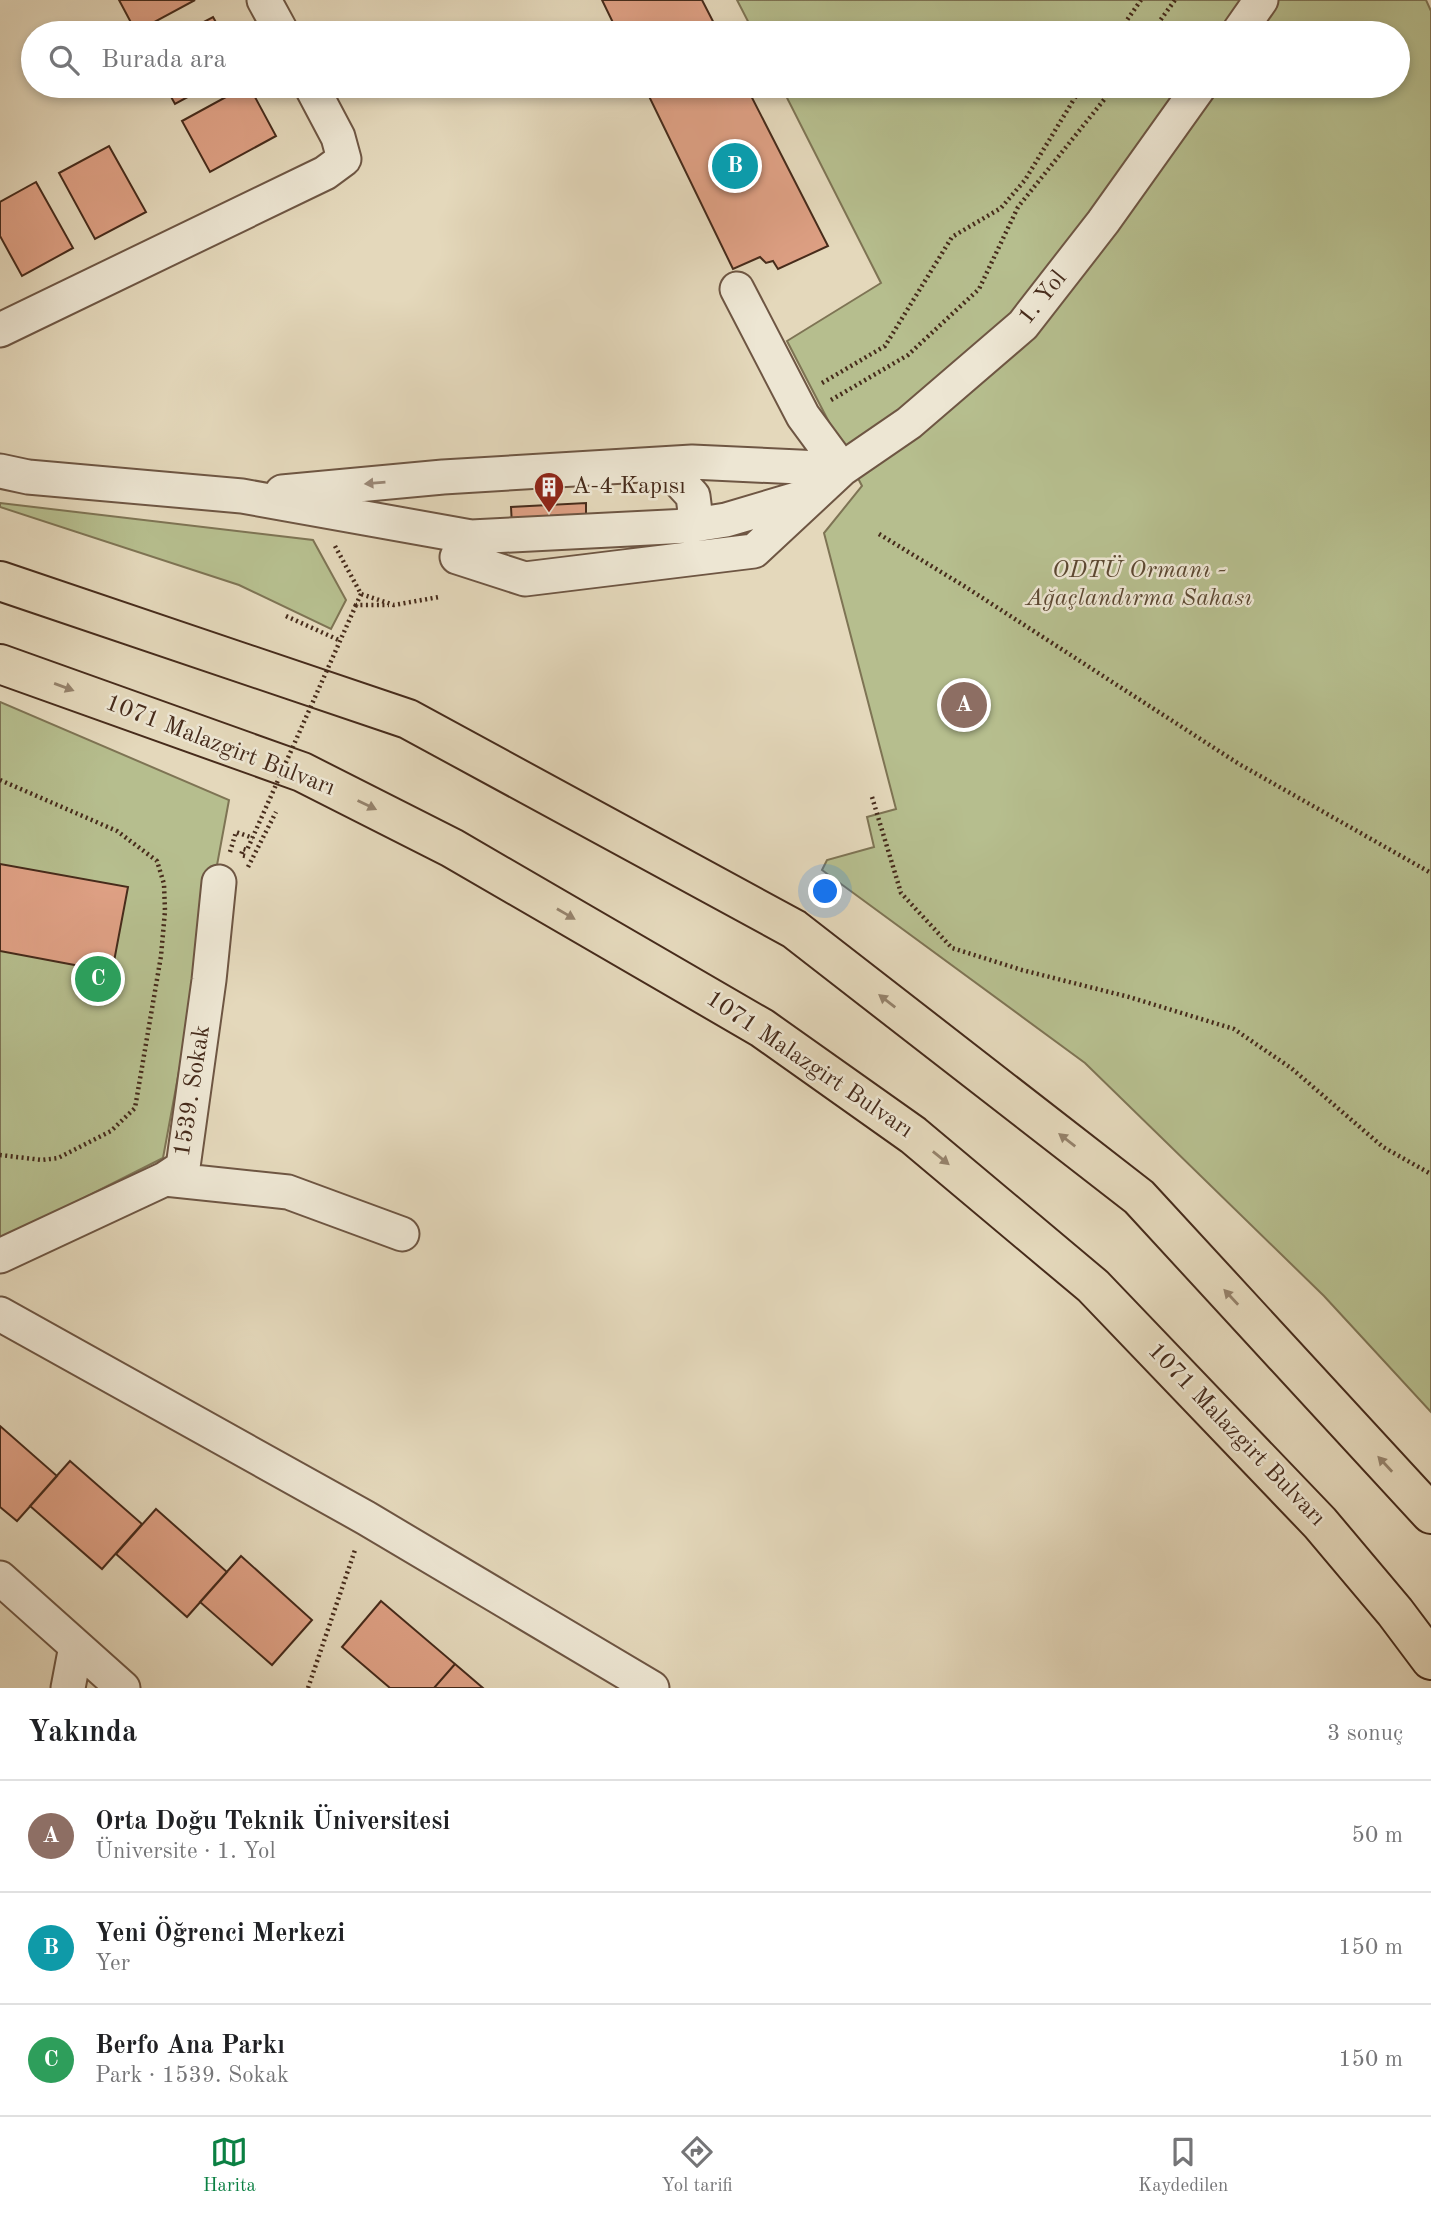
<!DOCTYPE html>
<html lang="tr">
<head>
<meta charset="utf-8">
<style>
  body { margin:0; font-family:"Old Standard TT",serif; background:#f6f6f6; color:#202124 }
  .you { position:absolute; left:826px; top:892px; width:24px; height:24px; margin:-18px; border:5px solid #fff; border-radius:50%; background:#1a73e8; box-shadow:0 0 0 10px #1a73e833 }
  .badge { display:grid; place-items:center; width:46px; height:46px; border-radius:50%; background:#0b8043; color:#fff; font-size:23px; font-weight:700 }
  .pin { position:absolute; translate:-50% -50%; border:4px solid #fff; box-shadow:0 2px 7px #0006 }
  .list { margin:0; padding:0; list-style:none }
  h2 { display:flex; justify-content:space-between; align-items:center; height:91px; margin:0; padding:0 28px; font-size:30px }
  h2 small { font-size:23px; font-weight:400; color:#757577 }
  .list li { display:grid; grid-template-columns:46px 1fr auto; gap:21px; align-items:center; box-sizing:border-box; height:112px; padding:0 28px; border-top:2px solid #e0e0e0 }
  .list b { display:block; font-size:26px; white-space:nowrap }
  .list p { margin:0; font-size:23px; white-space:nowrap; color:#757577 }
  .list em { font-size:23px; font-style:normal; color:#757577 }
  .icon { flex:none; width:38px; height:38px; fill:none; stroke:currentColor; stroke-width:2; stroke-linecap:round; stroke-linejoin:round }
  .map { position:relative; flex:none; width:1431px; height:1688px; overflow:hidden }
  .search { position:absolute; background:#fff; box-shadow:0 4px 10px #0003; left:21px; right:21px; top:21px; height:77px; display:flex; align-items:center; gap:18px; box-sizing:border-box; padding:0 24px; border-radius:38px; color:#757577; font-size:26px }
  .sheet { height:427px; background:#fff }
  nav { display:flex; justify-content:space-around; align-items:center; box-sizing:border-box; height:98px; border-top:2px solid #e0e0e0; background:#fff; font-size:19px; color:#757577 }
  nav a { display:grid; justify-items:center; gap:4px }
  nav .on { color:#0b8043 }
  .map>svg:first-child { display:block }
  .green { fill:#b6be8e; stroke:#7e7454; stroke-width:2 }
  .building { fill:#dea084; stroke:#462b1b; stroke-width:2 }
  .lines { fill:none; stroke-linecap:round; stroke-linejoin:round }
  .minor-casing { stroke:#6e5643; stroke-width:37 }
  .major-casing { stroke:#462b1b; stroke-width:42 }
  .path { stroke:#462b1b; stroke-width:4.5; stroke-dasharray:2 3.5; stroke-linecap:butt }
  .minor { stroke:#ede6d3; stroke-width:33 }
  .major { stroke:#e4d8bb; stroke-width:38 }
  .path-bridge { stroke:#462b1b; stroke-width:4.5; stroke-dasharray:2 3.5; stroke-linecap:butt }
  .oneway { fill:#9a8877 }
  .oneway2 { fill:#95826b }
  .labels { text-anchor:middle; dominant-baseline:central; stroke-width:5; stroke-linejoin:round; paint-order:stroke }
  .street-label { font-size:24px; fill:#462b1b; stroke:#ede6d3 }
  .poi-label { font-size:24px; fill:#462b1b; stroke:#ede6d3; text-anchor:start }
  .park-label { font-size:24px; font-style:italic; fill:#5c4832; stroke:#ede6d3 }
</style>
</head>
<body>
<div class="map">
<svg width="1431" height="1688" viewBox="0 0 1431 1688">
  <rect width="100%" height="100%" fill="#e4d8bb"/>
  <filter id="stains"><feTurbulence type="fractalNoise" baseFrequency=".00286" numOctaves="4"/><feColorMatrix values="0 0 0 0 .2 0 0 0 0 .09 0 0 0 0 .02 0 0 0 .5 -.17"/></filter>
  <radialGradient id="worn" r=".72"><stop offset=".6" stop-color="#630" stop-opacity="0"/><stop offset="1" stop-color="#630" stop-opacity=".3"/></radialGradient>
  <path class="green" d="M737,0H1426L1431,11V1412L1324,1296L1085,1063L822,870L827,860L874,847L867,817L896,809L824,533L862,486L787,341L881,283L781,86H1398V33H754Z
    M0,503L313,540L346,600L331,629L239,585L0,507Z
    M0,702L229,800L163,1158L0,1240Z"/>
  <path class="building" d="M119,0H195L136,32Z
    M602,0H702L719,33H618Z
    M213,17L222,33H183Z
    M165,86H208L175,104Z
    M246,86H249L276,136L210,172L182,121Z
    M644,86H746L828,246L778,269L773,261L766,263L760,257L733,269Z
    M109,146L146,212L95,239L59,173Z
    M36,182L73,248L22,276L0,236V202Z
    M586,503V521L512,526L511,507Z
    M0,864L128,887L112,972L0,951Z
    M0,1426L57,1476L17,1521L0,1507Z
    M70,1461L142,1524L102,1569L30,1506Z
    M156,1509L227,1572L187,1617L116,1554Z
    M241,1556L312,1620L272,1665L200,1602Z
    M381,1601L455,1664L434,1688H390L342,1647Z
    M455,1664L483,1688H434Z"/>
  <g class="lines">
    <g class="minor-casing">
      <path id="minor" d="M264,0L282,33
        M1238,33L1261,0
        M737,289L803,416L842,469
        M0,330L325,173L344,159L338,137L311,86
        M0,471L28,477L242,496L471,537L688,526L726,520L810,495
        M681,483L693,496L695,512L688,526
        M282,492L443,477L692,462L842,469
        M471,537L457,557L525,579L754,551L842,469L909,423L1023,325L1103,222L1200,86
        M165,1179L288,1192L402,1234
        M0,1256L165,1179L183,1167L209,980L219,882
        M0,1314L366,1518L652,1688
        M0,1578L123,1688
        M68,1688L76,1646"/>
    </g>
    <g class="major-casing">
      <path id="major" d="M0,581L408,719L794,929L1139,1197L1431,1514
        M0,664L302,772L452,848L762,1028L913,1135L1093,1286L1320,1523L1395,1612L1431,1660"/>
    </g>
    <path class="path" d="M1118,33L1141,0
      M1151,33L1175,0
      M822,383L885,346L952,237L1001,208L1025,180L1082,86
      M831,400L908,355L979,289L1018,207L1115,86
      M879,534L964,586L1239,764L1431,873
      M335,546L361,594L394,605L439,597
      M361,594L356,605H389
      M286,616L341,641
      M0,780L117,831L157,861L164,884L165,911L161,956L135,1108L111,1131L58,1158L42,1160L0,1155
      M872,797L901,893L952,948L1022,970L1129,997L1234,1029L1291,1068L1383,1147L1431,1174
      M230,852L236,832L253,838
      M248,867L276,812
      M308,1688L355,1550"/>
    <use href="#minor" class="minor"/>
    <use href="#major" class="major"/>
    <path class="path-bridge" d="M245,856L241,855L243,849L247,850L356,605"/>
  </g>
  <defs><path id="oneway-solid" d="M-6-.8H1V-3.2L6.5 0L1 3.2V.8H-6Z" transform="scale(1.75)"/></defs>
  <use class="oneway" href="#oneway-solid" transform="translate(375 483) rotate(175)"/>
  <g class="oneway2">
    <use href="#oneway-solid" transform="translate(64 687) rotate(20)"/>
    <use href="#oneway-solid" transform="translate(367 805) rotate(26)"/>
    <use href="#oneway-solid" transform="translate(566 914) rotate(30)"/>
    <use href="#oneway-solid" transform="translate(887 1001) rotate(-142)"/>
    <use href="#oneway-solid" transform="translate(1067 1140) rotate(-142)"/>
    <use href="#oneway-solid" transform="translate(941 1158) rotate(39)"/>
    <use href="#oneway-solid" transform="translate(1231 1297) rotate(-133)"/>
    <use href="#oneway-solid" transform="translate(1385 1464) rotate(-133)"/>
  </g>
  <defs>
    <g id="building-pin" transform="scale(1.575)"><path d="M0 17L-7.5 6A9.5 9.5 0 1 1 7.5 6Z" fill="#8f2418" stroke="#ede6d3"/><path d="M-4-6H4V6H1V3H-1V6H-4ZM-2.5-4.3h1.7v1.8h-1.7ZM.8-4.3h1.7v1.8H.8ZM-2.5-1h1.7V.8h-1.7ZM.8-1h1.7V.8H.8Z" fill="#fff"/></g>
  </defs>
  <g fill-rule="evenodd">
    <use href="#building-pin" x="549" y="487"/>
  </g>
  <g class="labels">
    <g class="street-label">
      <text transform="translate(1043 298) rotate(-51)">1. Yol</text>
      <text transform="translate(220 746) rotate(21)">1071 Malazgirt Bulvarı</text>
      <text transform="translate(809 1065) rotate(34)">1071 Malazgirt Bulvarı</text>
      <text transform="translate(193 1091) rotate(-81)">1539. Sokak</text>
      <text transform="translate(1236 1435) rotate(46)">1071 Malazgirt Bulvarı</text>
    </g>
    <g class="poi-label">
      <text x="572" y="487">A-4 Kapısı</text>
    </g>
    <g class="park-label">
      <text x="1139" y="571">ODTÜ Ormanı -<tspan x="1139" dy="28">Ağaçlandırma Sahası</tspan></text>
    </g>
  </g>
  <rect width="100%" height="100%" filter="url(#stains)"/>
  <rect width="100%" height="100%" fill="url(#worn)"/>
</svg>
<div class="you"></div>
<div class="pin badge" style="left:964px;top:705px;background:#8d6e63">A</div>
<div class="pin badge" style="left:735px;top:166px;background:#0f9aa8">B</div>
<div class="pin badge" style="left:98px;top:979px;background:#2e9e5b">C</div>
<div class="search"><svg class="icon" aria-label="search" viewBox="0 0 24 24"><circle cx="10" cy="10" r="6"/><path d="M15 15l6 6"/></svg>Burada ara</div>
</div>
<section class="sheet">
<h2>Yakında<small>3 sonuç</small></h2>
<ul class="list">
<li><span class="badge" style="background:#8d6e63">A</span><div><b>Orta Doğu Teknik Üniversitesi</b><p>Üniversite · 1. Yol</p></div><em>50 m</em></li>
<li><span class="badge" style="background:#0f9aa8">B</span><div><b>Yeni Öğrenci Merkezi</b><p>Yer</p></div><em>150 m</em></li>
<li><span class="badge" style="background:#2e9e5b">C</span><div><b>Berfo Ana Parkı</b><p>Park · 1539. Sokak</p></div><em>150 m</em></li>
</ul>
</section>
<nav>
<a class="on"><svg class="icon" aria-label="map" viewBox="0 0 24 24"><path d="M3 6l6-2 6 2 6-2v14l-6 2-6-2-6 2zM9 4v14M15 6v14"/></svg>Harita</a>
<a><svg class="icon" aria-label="directions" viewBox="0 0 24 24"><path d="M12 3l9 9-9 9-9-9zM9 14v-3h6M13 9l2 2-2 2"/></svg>Yol tarifi</a>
<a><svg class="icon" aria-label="saved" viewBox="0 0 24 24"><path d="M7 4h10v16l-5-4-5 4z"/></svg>Kaydedilen</a>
</nav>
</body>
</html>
